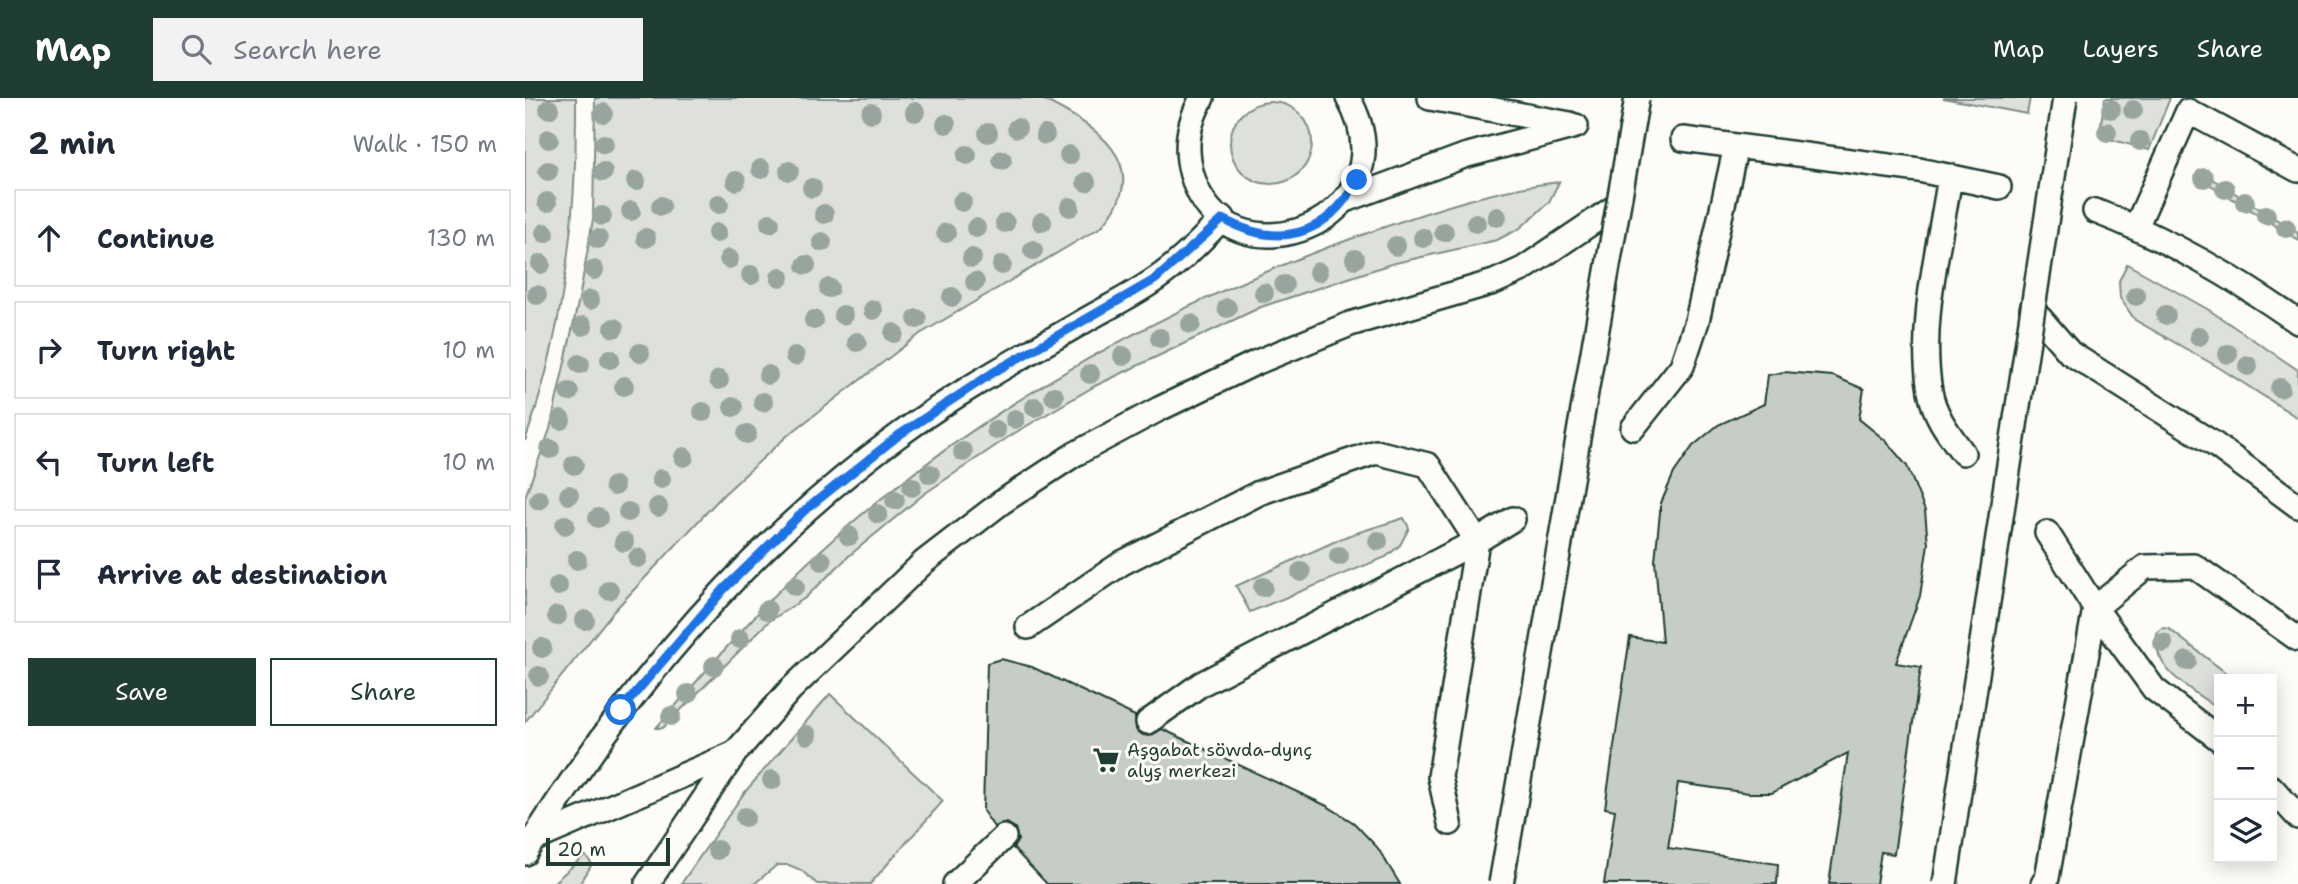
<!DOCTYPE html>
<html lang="en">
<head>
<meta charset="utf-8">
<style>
  body { margin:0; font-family:"Shantell Sans",sans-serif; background:#f2f2f3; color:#1f2937 }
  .controls { position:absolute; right:21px; bottom:21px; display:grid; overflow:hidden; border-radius:0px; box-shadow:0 4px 18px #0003 }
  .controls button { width:63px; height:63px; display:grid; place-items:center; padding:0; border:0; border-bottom:2px solid #e0e1e3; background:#fff; color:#1f2937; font:35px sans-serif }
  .scale { position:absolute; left:21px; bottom:18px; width:124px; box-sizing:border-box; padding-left:7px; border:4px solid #1f3d34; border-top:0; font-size:19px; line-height:24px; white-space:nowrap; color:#1f3d34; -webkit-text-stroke:5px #fdfcf7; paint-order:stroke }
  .stop { position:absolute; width:21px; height:21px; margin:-16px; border:5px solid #1a73e8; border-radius:50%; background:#fff }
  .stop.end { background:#1a73e8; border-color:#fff; box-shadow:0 2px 7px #0008 }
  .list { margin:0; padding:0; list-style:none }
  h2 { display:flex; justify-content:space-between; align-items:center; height:91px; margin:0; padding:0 28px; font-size:30px }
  h2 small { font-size:23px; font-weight:400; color:#747a83 }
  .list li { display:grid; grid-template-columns:46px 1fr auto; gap:21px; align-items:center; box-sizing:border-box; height:98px; margin:0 14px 14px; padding:0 14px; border:2px solid #e0e1e3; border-radius:0px }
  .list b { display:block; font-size:26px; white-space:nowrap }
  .list em { font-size:23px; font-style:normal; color:#747a83 }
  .actions { display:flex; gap:14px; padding:21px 28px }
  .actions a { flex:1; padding:16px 0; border:2px solid #1f3d34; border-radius:0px; text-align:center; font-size:24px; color:#1f3d34 }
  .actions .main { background:#1f3d34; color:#fff }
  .icon { flex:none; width:38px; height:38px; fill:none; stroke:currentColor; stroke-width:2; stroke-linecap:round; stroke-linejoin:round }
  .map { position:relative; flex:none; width:1773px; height:786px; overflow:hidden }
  header { display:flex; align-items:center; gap:42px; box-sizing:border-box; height:98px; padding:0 35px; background:#1f3d34; color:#fff }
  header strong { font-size:33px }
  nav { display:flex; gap:38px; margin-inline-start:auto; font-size:24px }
  .search { width:490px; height:63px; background:#f2f2f3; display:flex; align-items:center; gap:18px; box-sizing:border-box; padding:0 24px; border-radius:0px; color:#747a83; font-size:26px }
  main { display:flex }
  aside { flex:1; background:#fff }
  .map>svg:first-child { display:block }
  .green { fill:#dde0db; stroke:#7e8e88; stroke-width:2 }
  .building { fill:#c6cdc7; stroke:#1f3d34; stroke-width:2 }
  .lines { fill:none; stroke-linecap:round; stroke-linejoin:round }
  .lane-casing { stroke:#1f3d34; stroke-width:28 }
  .lane { stroke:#fdfcf7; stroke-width:23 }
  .lane-bridge-casing { stroke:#1f3d34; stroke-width:28; stroke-linecap:butt }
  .lane-bridge { stroke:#fdfcf7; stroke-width:23 }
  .tree { fill:#98a59e }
  .route { stroke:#1a73e8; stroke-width:9 }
  .labels { text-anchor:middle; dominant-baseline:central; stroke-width:6; stroke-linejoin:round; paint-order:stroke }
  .poi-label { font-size:18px; fill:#1f3d34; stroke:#fdfcf7; text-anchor:start }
</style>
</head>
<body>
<header>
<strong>Map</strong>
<div class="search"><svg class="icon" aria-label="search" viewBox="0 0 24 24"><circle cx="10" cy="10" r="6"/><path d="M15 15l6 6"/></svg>Search here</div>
<nav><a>Map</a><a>Layers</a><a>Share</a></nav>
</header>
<main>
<aside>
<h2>2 min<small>Walk · 150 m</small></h2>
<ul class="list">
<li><svg class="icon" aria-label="ahead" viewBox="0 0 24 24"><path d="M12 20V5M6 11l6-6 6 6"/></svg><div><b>Continue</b></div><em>130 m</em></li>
<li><svg class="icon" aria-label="right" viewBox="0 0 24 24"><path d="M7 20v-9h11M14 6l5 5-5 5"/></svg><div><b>Turn right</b></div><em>10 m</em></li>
<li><svg class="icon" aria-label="left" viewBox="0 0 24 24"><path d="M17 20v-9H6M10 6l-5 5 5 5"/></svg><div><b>Turn left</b></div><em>10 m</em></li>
<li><svg class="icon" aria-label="arrive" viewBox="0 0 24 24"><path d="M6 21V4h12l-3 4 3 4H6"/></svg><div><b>Arrive at destination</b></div></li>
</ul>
<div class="actions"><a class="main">Save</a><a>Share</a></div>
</aside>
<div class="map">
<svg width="1773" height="786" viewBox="0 0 1773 786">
  <rect width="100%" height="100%" fill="#fdfcf7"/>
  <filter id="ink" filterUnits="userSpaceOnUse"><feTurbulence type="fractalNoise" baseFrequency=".0143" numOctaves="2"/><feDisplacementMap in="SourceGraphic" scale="14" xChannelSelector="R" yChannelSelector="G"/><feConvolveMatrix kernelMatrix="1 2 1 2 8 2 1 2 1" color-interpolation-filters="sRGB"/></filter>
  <g filter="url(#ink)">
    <path class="green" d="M0,0H51V17C51,125 37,240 0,343Z
      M70,0H515C569,26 633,66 576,129L395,236L262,338L197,398L88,514L0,624V399L25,331L55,196L68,121Z
      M1418,0H1505L1502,16Z
      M1580,0H1645L1624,52L1574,38Z
      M705 45a41 41 0 1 1 82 0a41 41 0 1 1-82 0Z
      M1676,74L1773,135V142L1673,79Z
      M1034,84L1024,104L1010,117L994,131L972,142L866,166L736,209L570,288L488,336L399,396L325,457L280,500L243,524L138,630H131C189,564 246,495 313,437C468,301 656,199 851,132C911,111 971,91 1034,84Z
      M1602,166L1684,212L1773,272V320L1693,269L1610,222L1595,200L1594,183Z
      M879,420L884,430L875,447L861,459L725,514L711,488L822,438Z
      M1637,530L1644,531L1709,581H1694V612C1668,591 1625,573 1632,534Z
      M305,596L418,703L345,786H292L276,772L264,767H252L229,786H156L219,695Z
      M60,757L67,766L55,786H27Z"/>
    <path class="building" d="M1259,274L1308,278L1339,291L1334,321L1361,343L1382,368L1400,413L1403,446L1395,498L1371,565L1396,569L1369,756L1356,754L1351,786H1304L1323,655L1247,695H1224L1153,685L1143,750L1253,766L1252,786H1079L1090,712L1080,710L1105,539L1137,544L1130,462L1136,405L1149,375L1168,348L1193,327L1239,306L1243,277Z
      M476,561L507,569L610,618L611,632L618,637L625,638L637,631L802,708L829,725L852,749L875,786H522L488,750L493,742L490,730L482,725L469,729L458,713L462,565Z"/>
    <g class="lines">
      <g class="lane-casing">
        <path id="lane" d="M677,0C663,25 659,49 667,77C701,196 892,121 823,0
          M905,0L1045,26
          M1158,41L1394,72L1474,89
          M1425,78C1415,147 1393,224 1405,293C1409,317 1424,336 1438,355
          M821,102L939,58L1051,28
          M1570,113C1645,142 1707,178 1773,224
          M1611,129L1663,13L1773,72
          M1507,211L1545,255L1689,346L1773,408
          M1108,330L1157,268L1172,223L1211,48
          M1522,435L1570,510L1629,591L1694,641
          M503,529L597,465L734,395L851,354L903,367L952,443L915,679L925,725
          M623,624L676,586L952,443L988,421
          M1747,690L1773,719
          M8,742L210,655
          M0,755C99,595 221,448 374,337C431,295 493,261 554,226C579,211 607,198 631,181C656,164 677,141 698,120
          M122,786L210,655L265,592L399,464L477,404L550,356L634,311L730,265L825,226L969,184L998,171L1093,107
          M430,786L479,739
          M1518,786L1522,780L1570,510L1620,469L1669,468L1773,541"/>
      </g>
      <use href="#lane" class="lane"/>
      <g class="lane-bridge-casing">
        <path id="lane-bridge" d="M976,786L1112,0
          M1420,786L1540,0"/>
      </g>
      <use href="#lane-bridge" class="lane-bridge"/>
    </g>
    <g class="tree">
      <circle cx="24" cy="11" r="10"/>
      <circle cx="1586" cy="11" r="10"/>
      <circle cx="1608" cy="12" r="10"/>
      <circle cx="390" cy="14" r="10"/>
      <circle cx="78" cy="15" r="10"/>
      <circle cx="346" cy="15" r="10"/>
      <circle cx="421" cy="26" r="10"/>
      <circle cx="492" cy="30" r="10"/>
      <circle cx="1582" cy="34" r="10"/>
      <circle cx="463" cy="35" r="10"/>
      <circle cx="520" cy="37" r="10"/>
      <circle cx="24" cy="41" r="10"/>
      <circle cx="1615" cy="43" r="10"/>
      <circle cx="79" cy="46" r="10"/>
      <circle cx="442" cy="57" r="10"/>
      <circle cx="544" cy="57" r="10"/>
      <circle cx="477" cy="62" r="10"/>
      <circle cx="236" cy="71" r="10"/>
      <circle cx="23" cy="73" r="10"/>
      <circle cx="264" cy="73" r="10"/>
      <circle cx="78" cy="74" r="10"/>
      <circle cx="1679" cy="80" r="10"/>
      <circle cx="111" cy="83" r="10"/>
      <circle cx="211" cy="83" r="10"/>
      <circle cx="561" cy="84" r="10"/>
      <circle cx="287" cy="90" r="10"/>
      <circle cx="1700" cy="91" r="10"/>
      <circle cx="22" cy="104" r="10"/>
      <circle cx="437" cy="104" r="10"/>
      <circle cx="1720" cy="104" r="10"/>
      <circle cx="194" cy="106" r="10"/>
      <circle cx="136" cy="108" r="10"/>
      <circle cx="545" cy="109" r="10"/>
      <circle cx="106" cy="113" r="10"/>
      <circle cx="299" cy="116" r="10"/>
      <circle cx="1741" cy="117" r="10"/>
      <circle cx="77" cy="118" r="10"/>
      <circle cx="972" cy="119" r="10"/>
      <circle cx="517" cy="124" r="10"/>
      <circle cx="245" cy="125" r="10"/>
      <circle cx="480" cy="125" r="10"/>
      <circle cx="951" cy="125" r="10"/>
      <circle cx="451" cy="130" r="10"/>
      <circle cx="1761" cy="130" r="10"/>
      <circle cx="919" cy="134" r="10"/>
      <circle cx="20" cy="135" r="10"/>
      <circle cx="192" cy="135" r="10"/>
      <circle cx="421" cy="135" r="10"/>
      <circle cx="121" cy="140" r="10"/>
      <circle cx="898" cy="140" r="10"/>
      <circle cx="73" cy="141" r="10"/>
      <circle cx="297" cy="144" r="10"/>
      <circle cx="871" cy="148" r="10"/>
      <circle cx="508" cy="152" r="10"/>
      <circle cx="447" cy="160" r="10"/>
      <circle cx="204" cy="161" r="10"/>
      <circle cx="830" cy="161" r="10"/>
      <circle cx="16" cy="166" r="10"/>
      <circle cx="281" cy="167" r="10"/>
      <circle cx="477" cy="167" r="10"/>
      <circle cx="69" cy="172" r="10"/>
      <circle cx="793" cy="174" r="10"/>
      <circle cx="226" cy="177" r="10"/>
      <circle cx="255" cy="179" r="10"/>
      <circle cx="450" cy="184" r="10"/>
      <circle cx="759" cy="187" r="10"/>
      <circle cx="304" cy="190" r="10"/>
      <circle cx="739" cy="195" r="10"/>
      <circle cx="12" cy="197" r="10"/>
      <circle cx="1611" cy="198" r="10"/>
      <circle cx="427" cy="199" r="10"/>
      <circle cx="65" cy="202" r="10"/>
      <circle cx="702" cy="210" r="10"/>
      <circle cx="348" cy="212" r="10"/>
      <circle cx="318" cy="217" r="10"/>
      <circle cx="1641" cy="217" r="10"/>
      <circle cx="392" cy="221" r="10"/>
      <circle cx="289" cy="222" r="10"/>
      <circle cx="666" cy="226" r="10"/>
      <circle cx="58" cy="228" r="10"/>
      <circle cx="89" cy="230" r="10"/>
      <circle cx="369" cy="235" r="10"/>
      <circle cx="1674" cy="238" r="10"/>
      <circle cx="635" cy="240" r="10"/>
      <circle cx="332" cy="244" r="10"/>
      <circle cx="115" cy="255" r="10"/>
      <circle cx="1703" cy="256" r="10"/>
      <circle cx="270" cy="258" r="10"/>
      <circle cx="598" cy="258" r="10"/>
      <circle cx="85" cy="261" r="10"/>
      <circle cx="55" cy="266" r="10"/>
      <circle cx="1723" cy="268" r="10"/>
      <circle cx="565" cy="276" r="10"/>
      <circle cx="243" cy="277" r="10"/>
      <circle cx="194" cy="282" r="10"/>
      <circle cx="99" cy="288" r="10"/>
      <circle cx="1755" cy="290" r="10"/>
      <circle cx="44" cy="294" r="10"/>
      <circle cx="529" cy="298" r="10"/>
      <circle cx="238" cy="304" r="10"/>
      <circle cx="208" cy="309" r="10"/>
      <circle cx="510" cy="309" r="10"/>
      <circle cx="178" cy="314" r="10"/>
      <circle cx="490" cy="321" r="10"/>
      <circle cx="36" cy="322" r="10"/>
      <circle cx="471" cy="332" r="10"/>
      <circle cx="222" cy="336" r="10"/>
      <circle cx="25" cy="351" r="10"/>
      <circle cx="438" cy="354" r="10"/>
      <circle cx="159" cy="359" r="10"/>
      <circle cx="49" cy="367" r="10"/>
      <circle cx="405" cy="376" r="10"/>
      <circle cx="136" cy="381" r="10"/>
      <circle cx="89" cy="388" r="10"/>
      <circle cx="387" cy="389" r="10"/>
      <circle cx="44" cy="397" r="10"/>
      <circle cx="14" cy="402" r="10"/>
      <circle cx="370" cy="402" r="10"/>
      <circle cx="133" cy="409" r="10"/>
      <circle cx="103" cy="414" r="10"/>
      <circle cx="353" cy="416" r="10"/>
      <circle cx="73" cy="420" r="10"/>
      <circle cx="40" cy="427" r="10"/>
      <circle cx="324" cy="438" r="10"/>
      <circle cx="853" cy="443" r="10"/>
      <circle cx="99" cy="444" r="10"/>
      <circle cx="814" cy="458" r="10"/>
      <circle cx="113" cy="460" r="10"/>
      <circle cx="52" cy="462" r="10"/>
      <circle cx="297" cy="463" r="10"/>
      <circle cx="776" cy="474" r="10"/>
      <circle cx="33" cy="488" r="10"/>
      <circle cx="270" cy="488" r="10"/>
      <circle cx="738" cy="489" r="10"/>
      <circle cx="84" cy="492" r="10"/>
      <circle cx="242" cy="512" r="10"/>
      <circle cx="32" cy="518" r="10"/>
      <circle cx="60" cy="522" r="10"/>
      <circle cx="215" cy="541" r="10"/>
      <circle cx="1638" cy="545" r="10"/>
      <circle cx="17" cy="550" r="10"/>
      <circle cx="1662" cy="563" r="10"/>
      <circle cx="189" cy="568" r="10"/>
      <circle cx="14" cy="578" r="10"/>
      <circle cx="163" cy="596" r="10"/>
      <circle cx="146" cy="618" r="10"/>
      <circle cx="282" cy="637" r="10"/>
      <circle cx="247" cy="682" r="10"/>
      <circle cx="220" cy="719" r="10"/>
      <circle cx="192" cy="752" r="10"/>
    </g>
  </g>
  <g class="lines" filter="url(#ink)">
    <path class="route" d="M96,612L199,491L279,413L374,337L469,274L631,181L698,121C753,151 802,139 832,82"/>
  </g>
  <defs>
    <g id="supermarket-bare" transform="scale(2.1)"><path d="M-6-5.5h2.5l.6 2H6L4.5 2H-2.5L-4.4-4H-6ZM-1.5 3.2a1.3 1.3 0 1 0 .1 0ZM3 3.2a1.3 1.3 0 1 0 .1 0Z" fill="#1f3d34" stroke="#fdfcf7" stroke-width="2.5" paint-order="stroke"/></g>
  </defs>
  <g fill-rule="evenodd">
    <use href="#supermarket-bare" x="581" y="662"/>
  </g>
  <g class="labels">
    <g class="poi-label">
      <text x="602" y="652">Aşgabat söwda-dynç<tspan x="602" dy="21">alyş merkezi</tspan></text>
    </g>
  </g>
</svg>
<div class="controls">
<button>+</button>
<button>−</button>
<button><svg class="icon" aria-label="layers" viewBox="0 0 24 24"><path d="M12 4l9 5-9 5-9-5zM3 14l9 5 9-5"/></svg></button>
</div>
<div class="scale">20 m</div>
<div class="stop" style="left:96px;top:612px"></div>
<div class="stop end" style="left:832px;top:82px"></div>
</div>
</main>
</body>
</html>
